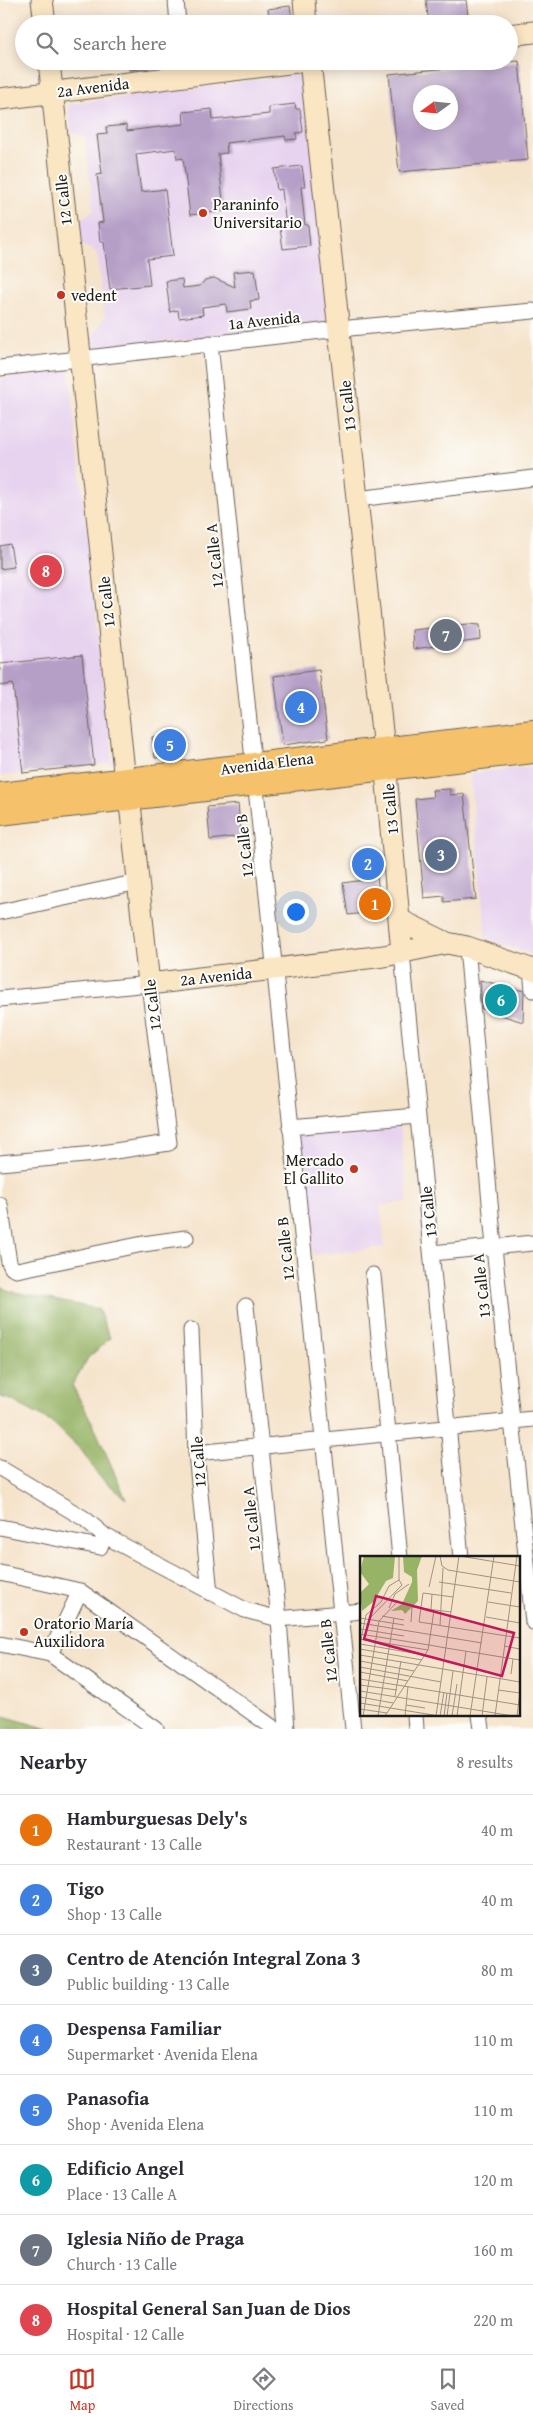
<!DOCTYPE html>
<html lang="en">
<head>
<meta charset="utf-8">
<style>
  body { margin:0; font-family:"Gentium Book Plus",serif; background:#f7f7f7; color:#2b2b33 }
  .compass { position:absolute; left:413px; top:85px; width:45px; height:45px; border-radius:50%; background:#fff; box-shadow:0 2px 12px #0003; rotate:255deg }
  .you { position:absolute; left:295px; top:911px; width:18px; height:18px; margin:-12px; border:4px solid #fff; border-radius:50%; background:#1a73e8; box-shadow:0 0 0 8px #1a73e833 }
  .badge { display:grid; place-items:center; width:32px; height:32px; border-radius:50%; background:#c8321e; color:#fff; font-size:16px; font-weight:700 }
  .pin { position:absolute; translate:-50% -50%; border:2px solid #fff; box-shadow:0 1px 5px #0006 }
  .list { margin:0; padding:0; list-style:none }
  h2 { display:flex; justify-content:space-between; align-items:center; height:65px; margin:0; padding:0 20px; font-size:21px }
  h2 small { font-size:16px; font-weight:400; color:#7c7c81 }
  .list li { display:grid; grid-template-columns:32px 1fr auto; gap:15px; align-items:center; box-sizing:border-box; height:70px; padding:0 20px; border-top:1px solid #e1e1e2 }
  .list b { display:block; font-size:19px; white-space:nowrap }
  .list p { margin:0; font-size:16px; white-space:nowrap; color:#7c7c81 }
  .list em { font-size:16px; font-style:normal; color:#7c7c81 }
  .icon { flex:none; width:28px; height:28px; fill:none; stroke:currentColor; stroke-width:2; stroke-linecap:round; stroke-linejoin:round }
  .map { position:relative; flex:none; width:533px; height:1729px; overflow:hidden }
  .search { position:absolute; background:#fff; box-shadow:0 2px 12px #0003; left:15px; right:15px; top:15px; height:55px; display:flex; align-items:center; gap:12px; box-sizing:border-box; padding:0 18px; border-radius:28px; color:#7c7c81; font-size:19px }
  .sheet { height:625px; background:#fff }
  nav { display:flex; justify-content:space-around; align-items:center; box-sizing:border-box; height:70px; border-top:1px solid #e1e1e2; background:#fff; font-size:14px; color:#7c7c81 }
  nav a { display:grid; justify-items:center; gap:2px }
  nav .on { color:#c8321e }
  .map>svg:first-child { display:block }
  .built { fill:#e7d2ef }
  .forest { fill:#96b366; stroke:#596841 }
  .building { fill:#b69fc7; fill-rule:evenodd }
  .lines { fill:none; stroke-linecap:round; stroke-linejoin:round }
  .street-casing { stroke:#686259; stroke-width:17 }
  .secondary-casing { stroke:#686259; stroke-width:23 }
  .primary-casing { stroke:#686259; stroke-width:26 }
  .street { stroke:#fff; stroke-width:15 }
  .secondary { stroke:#fbe6c4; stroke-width:21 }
  .primary { stroke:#f5c16b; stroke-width:24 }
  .poi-dot { fill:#c8321e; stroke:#fdfcf7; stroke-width:2 }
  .labels { text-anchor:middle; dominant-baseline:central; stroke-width:4; stroke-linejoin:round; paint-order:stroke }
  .street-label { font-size:16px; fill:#1c1c1c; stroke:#fdfcf7 }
  .poi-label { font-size:16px; fill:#1c1c1c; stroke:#fdfcf7; text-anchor:start }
  .inset-road { fill:none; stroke:#9e9384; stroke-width:1 }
  .view { fill:#c2185b; fill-opacity:0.15; stroke:#c2185b; stroke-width:2.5 }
  .inset-edge { fill:none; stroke:#1c1c1c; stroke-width:2.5 }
</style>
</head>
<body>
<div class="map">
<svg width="533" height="1729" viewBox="0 0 533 1729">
  <rect width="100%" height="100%" fill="#fdfcf7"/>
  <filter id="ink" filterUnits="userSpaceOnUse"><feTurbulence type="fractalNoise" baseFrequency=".02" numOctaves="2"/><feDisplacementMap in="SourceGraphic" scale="10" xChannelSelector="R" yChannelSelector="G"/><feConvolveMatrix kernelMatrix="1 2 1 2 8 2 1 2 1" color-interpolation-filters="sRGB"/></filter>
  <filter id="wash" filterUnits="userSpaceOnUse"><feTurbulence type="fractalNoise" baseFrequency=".0096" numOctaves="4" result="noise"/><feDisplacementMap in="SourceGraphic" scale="20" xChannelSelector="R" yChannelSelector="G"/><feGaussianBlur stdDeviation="1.12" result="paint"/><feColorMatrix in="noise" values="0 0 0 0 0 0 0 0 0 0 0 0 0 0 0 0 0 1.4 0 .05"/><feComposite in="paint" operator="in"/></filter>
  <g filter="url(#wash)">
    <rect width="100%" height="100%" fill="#f5e3ca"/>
    <path class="built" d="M303,74L329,318L326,322L322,325L91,349L90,341L105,318L97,252L80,244L77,222L94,210L85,137L71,132L68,104Z
      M69,371L113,763L0,776V379Z
      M533,766V954L486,939L470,773Z
      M400,1127L408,1201L380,1206L385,1247L313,1255L299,1136Z"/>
    <path class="forest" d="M0,1286L9,1291L98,1309L110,1338L88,1358L72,1385L93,1424L126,1499L99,1476L82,1451L53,1423L11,1400L0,1397Z
      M0,1715L48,1729H0Z"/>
    <g id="blocks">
      <path class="building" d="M426,0H466L469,24H429Z
        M290,6L293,24H270L268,9Z
        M127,61H148L149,68L129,70Z
        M519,61L528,160L399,172L389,74ZM420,92H450V122H420Z
        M295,104L296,109H300L303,132L296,133L297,139L286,140L285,136L226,143L227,153L218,154L224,211L190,215L183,158L177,159L176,149L136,154L141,192L165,189L173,256L147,259L150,285L110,289L104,242H100L98,223L103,222L97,175L102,174L97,135L107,134L106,127L126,125L127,131L184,124L183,112L212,109L213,120L269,114V107Z
        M302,166L305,187H301L305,225H308L310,246L283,249L280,228H286L282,189L277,190L274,169Z
        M255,270L259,300L250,301L251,309L227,312L226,304L202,307L203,315L179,318L178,310L170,312L166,281L182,279L183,288L200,286L205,280L214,278L235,287L233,272Z
        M10,544L14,567L0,569V546Z
        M468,624L480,625L481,640L413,649L412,630Z
        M82,655L94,765L23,773L13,684L0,686V664Z
        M319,670L328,739L283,745L274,676Z
        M175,734L178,754L155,758L152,737Z
        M450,789V795L464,794L476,899L444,902V896L424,898L415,799L433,797L432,790Z
        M238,804L241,836L210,840L207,807Z
        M374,858L382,911L348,915L343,883L364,880L361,860Z
        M480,980L524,991L523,1022L482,1009Z"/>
    </g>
  </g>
  <g filter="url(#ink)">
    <use href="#blocks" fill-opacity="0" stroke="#686259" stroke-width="1"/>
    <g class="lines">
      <g class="street-casing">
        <path id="street" d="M176,0L178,24
          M210,343L353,1729
          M0,368L339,329L533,311
          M357,499L533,478
          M0,912L138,882
          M467,947L494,1247L533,1622
          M402,953L461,1558
          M531,969L533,990
          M0,999L149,984L169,1143L95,1154L0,1163
          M290,1127L417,1116
          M0,1205L9,1262L12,1268L17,1270L143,1244L186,1238
          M432,1253L533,1243
          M373,1275L400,1558
          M246,1306L279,1619L287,1729
          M191,1330L196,1453L210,1593
          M196,1453L533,1419
          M0,1468L85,1519L105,1536L245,1610L279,1619L362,1611
          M0,1527L100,1547L105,1536
          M0,1573L80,1591L275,1729
          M0,1644L50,1654L156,1729
          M50,1654L80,1591
          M415,1715L416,1729
          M480,1715L482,1729"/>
      </g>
      <g class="secondary-casing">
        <path id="secondary" d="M42,0L45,24
          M304,0L306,24
          M509,35L533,32
          M49,61L124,771L131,813L149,984L384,956L447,943L467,947L533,970
          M310,61L384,750L402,953
          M0,99L305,61
          M400,920L447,943"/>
      </g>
      <g class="primary-casing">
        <path id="primary" d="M0,795L533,732
          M0,813L533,751"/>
      </g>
      <use href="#street" class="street"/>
      <use href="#secondary" class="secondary"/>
      <use href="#primary" class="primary"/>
    </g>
  </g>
  <g class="poi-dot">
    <circle cx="203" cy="213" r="5"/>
    <circle cx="61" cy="295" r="5"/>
    <circle cx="354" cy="1169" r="5"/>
    <circle cx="24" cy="1632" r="5"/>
  </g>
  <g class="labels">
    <g class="street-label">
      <text transform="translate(93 87) rotate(-7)">2a Avenida</text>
      <text transform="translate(63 200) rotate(-96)">12 Calle</text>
      <text transform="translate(264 320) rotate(-6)">1a Avenida</text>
      <text transform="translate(347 406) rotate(-96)">13 Calle</text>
      <text transform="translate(214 556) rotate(-96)">12 Calle A</text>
      <text transform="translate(106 602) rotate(-96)">12 Calle</text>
      <text transform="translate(267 763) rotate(-7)">Avenida Elena</text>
      <text transform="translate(390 809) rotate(-95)">13 Calle</text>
      <text transform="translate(244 846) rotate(-96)">12 Calle B</text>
      <text transform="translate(216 976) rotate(-6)">2a Avenida</text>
      <text transform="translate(152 1005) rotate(-97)">12 Calle</text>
      <text transform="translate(428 1212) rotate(-96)">13 Calle</text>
      <text transform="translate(285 1249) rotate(-96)">12 Calle B</text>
      <text transform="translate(481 1286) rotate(-96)">13 Calle A</text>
      <text transform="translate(198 1462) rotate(-94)">12 Calle</text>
      <text transform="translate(251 1519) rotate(-96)">12 Calle A</text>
      <text transform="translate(328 1651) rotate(-96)">12 Calle B</text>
    </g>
    <g class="poi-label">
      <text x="213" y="204">Paraninfo<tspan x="213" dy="18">Universitario</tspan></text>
      <text x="71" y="295">vedent</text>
      <text x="344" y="1160" text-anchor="end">Mercado<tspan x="344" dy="18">El Gallito</tspan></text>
      <text x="34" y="1623">Oratorio María<tspan x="34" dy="18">Auxilidora</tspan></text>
    </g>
  </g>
  <g transform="translate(360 1556)">
    <rect width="160" height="160" fill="#f5e3ca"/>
    <path d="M4,0H35L33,22L26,25L14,45L2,55L0,37L9,28L0,16ZM43,0H62L57,14L58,45L45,58L42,54L31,55L42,48L52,26V21L44,16Z" fill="#96b366"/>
    <path class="inset-road" d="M80,0L82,10L88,14L160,26M100,0L160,10M39,24V0M79,26L151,37M69,31L76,0M128,46L160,51M29,52L35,38L49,28M71,53L72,38M74,54L72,68L59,66L63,37L93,41M22,60L44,64M126,61L160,67M0,62L44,69M9,63L42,29L39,24M51,66L52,51L91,56M0,67L122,87M80,70L83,12M89,71L160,82M0,73L44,80M0,78L69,89M0,83L68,94M0,88L65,99M0,89L6,59L21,46L29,30L39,24M69,89L86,92M144,90L160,93M86,92L160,104M0,93L62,104M0,99L160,126M0,105L54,115M0,111L81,126M0,116L48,125M151,118L153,103M0,123L160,149M0,129L37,134M138,134L160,137M0,135L153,160M35,140L41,105M0,141L33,147M0,147L79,160M46,149L65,152M0,153L27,157M3,160L19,65L38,45M18,160L34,62M25,160L68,94L72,68L89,71M45,160L48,130M76,160L99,0M80,160L84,136M84,160L87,137M87,160L93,115M92,160L97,128M97,160L106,95M110,160L134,0M122,160L127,121M135,160L157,0M157,160L160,136"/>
    <path class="view" d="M16,40L154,77L142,120L4,83Z"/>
    <rect width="160" height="160" class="inset-edge"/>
  </g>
</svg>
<svg class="compass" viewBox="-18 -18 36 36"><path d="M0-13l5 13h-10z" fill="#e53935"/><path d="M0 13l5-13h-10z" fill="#7c7c81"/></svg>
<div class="you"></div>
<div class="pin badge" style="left:375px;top:904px;background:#e8710a">1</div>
<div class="pin badge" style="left:368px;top:864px;background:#3f7fe0">2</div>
<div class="pin badge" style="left:441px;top:855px;background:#5c6f8a">3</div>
<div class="pin badge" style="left:301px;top:707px;background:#3f7fe0">4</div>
<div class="pin badge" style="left:170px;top:745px;background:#3f7fe0">5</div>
<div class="pin badge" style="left:501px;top:1000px;background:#0f9aa8">6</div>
<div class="pin badge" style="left:446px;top:635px;background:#6b7280">7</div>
<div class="pin badge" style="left:46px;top:571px;background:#e0444e">8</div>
<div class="search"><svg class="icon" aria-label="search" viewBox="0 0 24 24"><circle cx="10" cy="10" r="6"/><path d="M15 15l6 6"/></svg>Search here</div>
</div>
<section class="sheet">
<h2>Nearby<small>8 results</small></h2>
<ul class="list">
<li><span class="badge" style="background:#e8710a">1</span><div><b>Hamburguesas Dely's</b><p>Restaurant · 13 Calle</p></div><em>40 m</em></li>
<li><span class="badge" style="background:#3f7fe0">2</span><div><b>Tigo</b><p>Shop · 13 Calle</p></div><em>40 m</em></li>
<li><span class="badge" style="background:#5c6f8a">3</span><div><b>Centro de Atención Integral Zona 3</b><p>Public building · 13 Calle</p></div><em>80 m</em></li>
<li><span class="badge" style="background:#3f7fe0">4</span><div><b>Despensa Familiar</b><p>Supermarket · Avenida Elena</p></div><em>110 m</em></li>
<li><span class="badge" style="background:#3f7fe0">5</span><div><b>Panasofia</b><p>Shop · Avenida Elena</p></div><em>110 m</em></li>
<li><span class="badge" style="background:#0f9aa8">6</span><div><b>Edificio Angel</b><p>Place · 13 Calle A</p></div><em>120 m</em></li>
<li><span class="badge" style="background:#6b7280">7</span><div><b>Iglesia Niño de Praga</b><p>Church · 13 Calle</p></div><em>160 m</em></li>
<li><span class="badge" style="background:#e0444e">8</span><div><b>Hospital General San Juan de Dios</b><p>Hospital · 12 Calle</p></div><em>220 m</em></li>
</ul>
</section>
<nav>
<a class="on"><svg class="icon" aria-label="map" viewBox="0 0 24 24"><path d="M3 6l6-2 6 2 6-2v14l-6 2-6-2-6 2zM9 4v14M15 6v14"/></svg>Map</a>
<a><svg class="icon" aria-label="directions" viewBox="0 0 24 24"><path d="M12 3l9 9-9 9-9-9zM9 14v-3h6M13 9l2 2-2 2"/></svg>Directions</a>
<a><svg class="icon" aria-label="saved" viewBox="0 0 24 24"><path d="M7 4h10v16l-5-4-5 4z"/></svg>Saved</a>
</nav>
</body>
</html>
